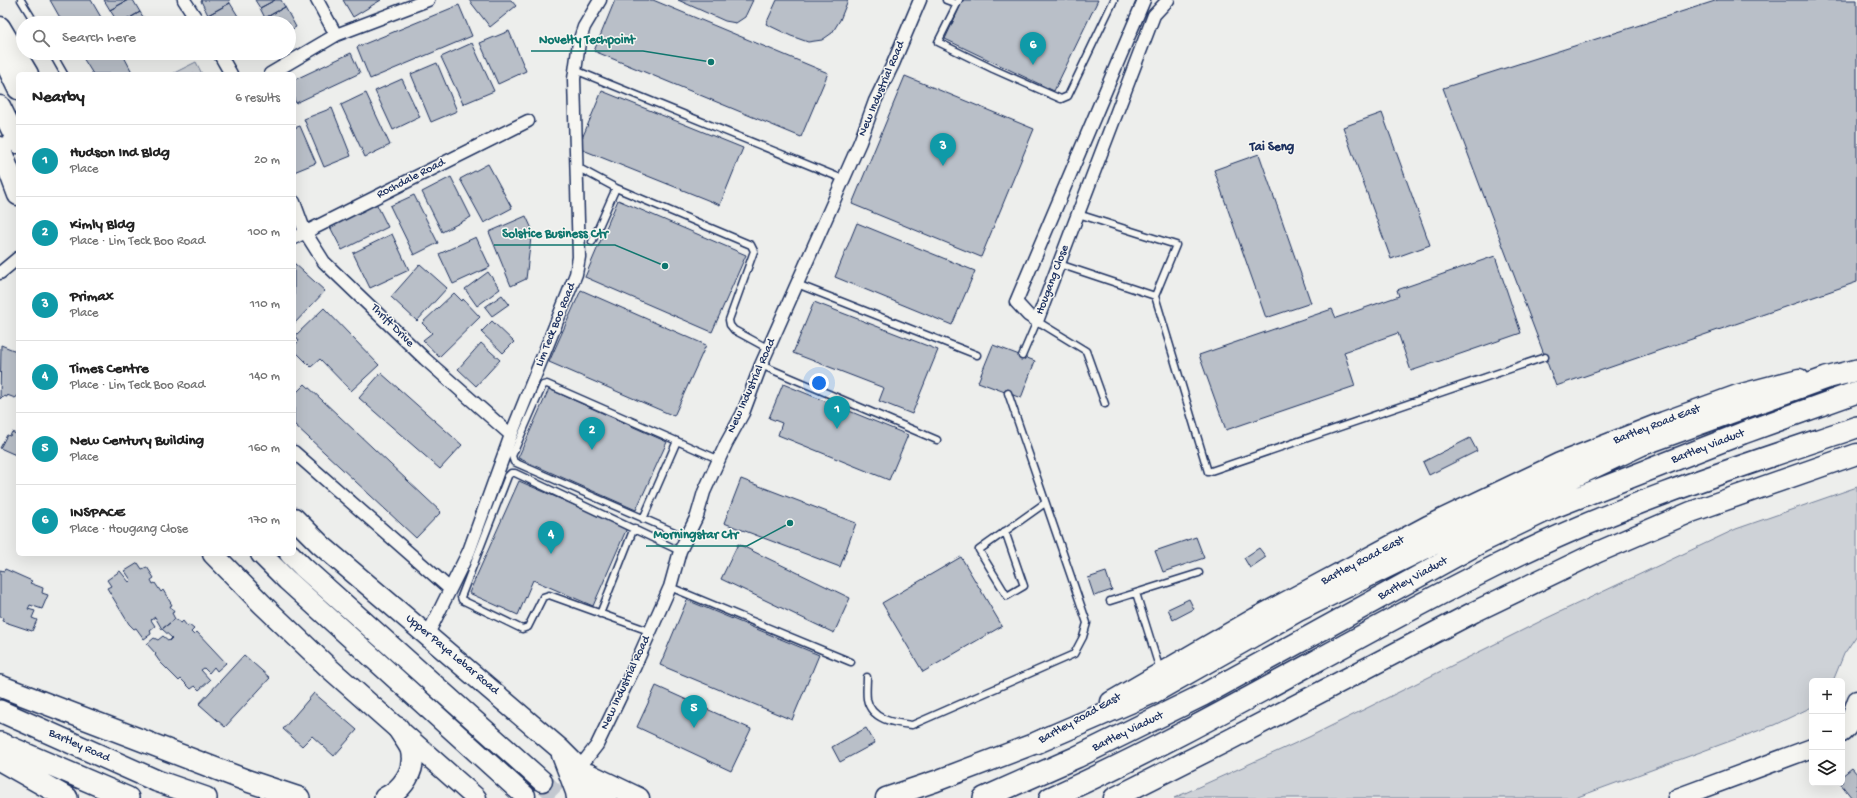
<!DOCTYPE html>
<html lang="en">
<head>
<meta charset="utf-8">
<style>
  body { margin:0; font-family:"Gochi Hand",sans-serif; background:#f2f2f2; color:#222 }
  .controls { position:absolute; right:12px; bottom:12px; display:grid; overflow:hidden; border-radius:6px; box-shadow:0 4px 16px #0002 }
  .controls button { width:36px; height:36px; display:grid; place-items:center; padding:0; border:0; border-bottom:1px solid #e0e0e0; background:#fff; color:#222; font:20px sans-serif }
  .you { position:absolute; left:819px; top:383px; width:14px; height:14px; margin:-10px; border:3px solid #fff; border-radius:50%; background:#1a73e8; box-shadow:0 0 0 6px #1a73e833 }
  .badge { display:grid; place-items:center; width:26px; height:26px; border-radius:50%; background:#b45309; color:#fff; font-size:13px; font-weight:700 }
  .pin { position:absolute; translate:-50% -33px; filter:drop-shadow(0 1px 2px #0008) }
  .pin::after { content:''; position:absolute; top:21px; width:14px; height:12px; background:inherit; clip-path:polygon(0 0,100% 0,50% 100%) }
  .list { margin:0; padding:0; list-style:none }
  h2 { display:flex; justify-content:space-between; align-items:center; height:52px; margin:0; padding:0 16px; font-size:17px }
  h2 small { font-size:13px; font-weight:400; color:#767676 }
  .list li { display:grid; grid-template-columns:26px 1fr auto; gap:12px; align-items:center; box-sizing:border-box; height:72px; padding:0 16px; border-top:1px solid #e0e0e0 }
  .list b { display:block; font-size:15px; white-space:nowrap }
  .list p { margin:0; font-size:13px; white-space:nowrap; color:#767676 }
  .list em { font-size:13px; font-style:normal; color:#767676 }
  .icon { flex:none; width:22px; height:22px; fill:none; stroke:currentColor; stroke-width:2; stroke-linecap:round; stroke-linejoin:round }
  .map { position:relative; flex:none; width:1857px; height:798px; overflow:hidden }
  .search { position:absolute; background:#fff; box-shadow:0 4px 16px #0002; left:16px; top:16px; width:280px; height:44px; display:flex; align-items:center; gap:10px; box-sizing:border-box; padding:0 14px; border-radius:22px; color:#767676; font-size:15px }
  .panel { position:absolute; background:#fff; box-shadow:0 4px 16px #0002; left:16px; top:72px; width:280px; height:484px; border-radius:6px }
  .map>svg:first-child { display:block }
  .green { fill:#ced2d7; stroke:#74809a }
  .building { fill:#b9bfc8; stroke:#1b2f5e }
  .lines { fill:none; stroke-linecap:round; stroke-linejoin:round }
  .primary-tunnel { stroke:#c3c8d0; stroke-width:20; stroke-dasharray:20 10; stroke-linecap:butt }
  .service-casing { stroke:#1b2f5e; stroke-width:9 }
  .minor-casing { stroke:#1b2f5e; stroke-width:15 }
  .secondary-casing { stroke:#1b2f5e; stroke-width:21 }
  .primary-casing { stroke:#1b2f5e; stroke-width:23 }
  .trunk-casing { stroke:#1b2f5e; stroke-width:24 }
  .service { stroke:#f6f6f2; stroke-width:6 }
  .minor { stroke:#f6f6f2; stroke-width:12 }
  .secondary { stroke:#f6f6f2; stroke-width:18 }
  .primary { stroke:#f6f6f2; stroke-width:20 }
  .trunk { stroke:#f6f6f2; stroke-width:21 }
  .labels { text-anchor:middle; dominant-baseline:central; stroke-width:3; stroke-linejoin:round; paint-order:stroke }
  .street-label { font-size:12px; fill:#1b2f5e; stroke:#f6f6f2 }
  .neighbourhood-label { font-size:13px; font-weight:bold; fill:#1b2f5e; stroke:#f6f6f2 }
  .leader { fill:none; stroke:#0f766e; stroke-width:1.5 }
  .callout-dot { fill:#0f766e; stroke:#f6f6f2; stroke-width:1.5 }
  .callout-label { font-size:13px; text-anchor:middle; font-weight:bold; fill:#0f766e; stroke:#f6f6f2; stroke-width:3; stroke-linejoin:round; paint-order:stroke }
</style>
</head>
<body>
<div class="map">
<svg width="1857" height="798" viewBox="0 0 1857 798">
  <rect width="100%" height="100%" fill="#edeeec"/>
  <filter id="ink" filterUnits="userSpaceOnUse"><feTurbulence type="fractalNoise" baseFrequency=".025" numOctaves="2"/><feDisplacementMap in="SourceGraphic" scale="8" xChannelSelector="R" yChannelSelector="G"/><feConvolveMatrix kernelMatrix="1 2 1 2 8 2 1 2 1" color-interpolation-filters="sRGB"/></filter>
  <g filter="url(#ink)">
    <path class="green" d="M196,62L202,74H172Z
      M1857,487V635L1844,654L1833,681H1812V707L1774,725L1575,798H1174L1309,737L1547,618L1736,529Z"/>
    <path class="building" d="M50,0H91L102,19L95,23H63Z
      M104,0H128L110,10Z
      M128,0H133L140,12L121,23H118L110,10Z
      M202,0H229L230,3L208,15L201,1Z
      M255,0H275L260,8Z
      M275,0H281L285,7L265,18L260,8Z
      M343,0H381L353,17Z
      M469,0H511L516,6L490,27Z
      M615,0H653L828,73L801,137L594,51Z
      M678,0H753L745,17L736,23L725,21Z
      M777,0H848L840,20L832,33L822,40L808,42L791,36L766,24Z
      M963,0H1098L1054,91L945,39Z
      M1718,0H1857V282L1556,386L1443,88Z
      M230,3L238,16L224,23H213L208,15Z
      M459,5L472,36L370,79L357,47Z
      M285,7L296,27L289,31V23H268L265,18Z
      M140,12L147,23H121Z
      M238,16L242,23H224Z
      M509,31L526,71L498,84L480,43Z
      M472,43L494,91L463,104L441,57Z
      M80,53H122L132,72L128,74H93Z
      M351,53L360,73L296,103L294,99V80Z
      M437,63L457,111L431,122L411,74Z
      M905,76L1034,129L981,257L852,204Z
      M402,79L420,117L393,130L375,91Z
      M602,91L743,148L720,205L578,148Z
      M366,93L390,145L365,157L341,105Z
      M332,108L351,156L324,167L304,119Z
      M1382,113L1430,245L1391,259L1343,127Z
      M300,126L316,163L294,172V128Z
      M1259,154L1311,303L1266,318L1214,170Z
      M488,164L512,208L484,223L460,179Z
      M451,177L471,217L442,232L422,192Z
      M414,195L438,243L414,255L390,206Z
      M618,200L746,255L712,332L585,277Z
      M376,203L388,227L342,250L329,225Z
      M526,216L532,229L526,279L511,286L489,232Z
      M857,223L975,271L952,325L835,277Z
      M392,234L409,270L370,288L353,253Z
      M476,237L490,267L453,284L439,254Z
      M1495,256L1521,333L1411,371L1398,333L1344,352L1355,386L1226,430L1199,355L1332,309L1336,318L1399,296L1397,290Z
      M294,263L325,291L294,324Z
      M420,264L447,288L417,321L391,297Z
      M488,272L500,289L477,306L465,289Z
      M581,290L706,345L674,416L549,362Z
      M454,293L462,301L463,299L480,317L439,357L423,340L432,333L422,323Z
      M502,295L509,304L492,316L485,307Z
      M814,302L938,350L912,414L879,401L884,388L793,353Z
      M324,308L379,365L351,391L320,359L311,367L294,350V346L299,341L295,336Z
      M492,321L514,342L503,353L481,332Z
      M481,343L500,360L476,386L458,369Z
      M1,345L16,351L15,354L18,355V396L15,398L7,395V397L3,396L0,399Z
      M993,345L1035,361L1021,398L978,382Z
      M381,373L462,445L440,469L359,398Z
      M305,384L441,512L416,538L294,424V395Z
      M783,384L908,435L889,480L778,435L782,423L769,418Z
      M549,389L667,442L636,510L518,458Z
      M12,432L18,435V456L0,448L7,435L10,436Z
      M1470,438L1477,451L1429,475L1423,462Z
      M741,479L856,523L840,567L724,523Z
      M519,481L627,528L593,606L533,580L518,615L469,593Z
      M1196,537L1204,558L1163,572L1155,551Z
      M738,544L850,598L834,633L721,579Z
      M1259,548L1266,557L1250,568L1244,558Z
      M961,557L1002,626L923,672L882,603Z
      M138,563L142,569L147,567L154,578L151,580L153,584L155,583L161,592L163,590L172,605L170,606L174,612L172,613L175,619L162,629L155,617L151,620L155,626L150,630L151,634L144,639L136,628L134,629L129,624L107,588L111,586L107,580L120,571L129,582L131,580L125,571Z
      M5,569L32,581L30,583L43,588L42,593L48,595L42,609L30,605L28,609L35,611L32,618L37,620L32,631L2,621L3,618L0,617V570L4,571Z
      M1106,572L1112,590L1094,596L1088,578Z
      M1189,599L1194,609L1173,620L1168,609Z
      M687,600L819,655L792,720L660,665Z
      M175,619L181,623L183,621L187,626L189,625L194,629L191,632L194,635L197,632L226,663L217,671L214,667L209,673L204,668L201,670L210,680L199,690L195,686L191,689L181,679L179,681L160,662L155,655L156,654L147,644L154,638L158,640L163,636L169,641L172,638L162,629Z
      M244,655L270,678L225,727L199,704Z
      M656,686L751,729L731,771L637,727Z
      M314,693L357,730L334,756L312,736L302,746L283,729Z
      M866,728L875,743L840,762L832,747Z
      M1852,768L1857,774V798H1852L1840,783H1842V776Z"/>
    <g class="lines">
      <path class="primary-tunnel" d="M542,781L559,798"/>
      <g class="service-casing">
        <path id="service" d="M21,0L35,23
          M946,0L957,4
          M959,0L938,42L993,69L1061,99L1068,96L1114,0
          M52,53L64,74
          M575,70L843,179
          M577,167L616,188L751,245L754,251L729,320L730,325L734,330L769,349
          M592,242L616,188
          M1059,264L1155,296L1176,245L1078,214
          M797,284L977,355
          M1155,296L1208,472L1545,357
          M1022,356L1037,321L1086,351L1105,404
          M761,365L937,440
          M643,519L677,441
          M1005,531L1024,586L1007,596L979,550L1045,503
          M686,537L514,462L512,456L543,385L547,384L720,460
          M670,587L851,662
          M1136,593L1160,670
          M1110,601L1199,573
          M600,614L634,528
          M649,631L549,595L543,597L528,627L522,629L462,600L461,597L508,476L511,473H515L680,551
          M867,677C867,684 866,692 867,699C871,720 894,723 912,725L1074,654L1083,637L1087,623L1008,393"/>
      </g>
      <g class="minor-casing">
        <path id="minor" d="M184,0L199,23
          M317,0L336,35
          M1144,0L1016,302L1028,315L1037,321L1154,15L1168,0
          M219,53L231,74
          M270,74L336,35L428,0
          M294,202L305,232L324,262L425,359L511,435
          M294,238L528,121
          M0,273L18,258
          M294,452L450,589
          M428,634L469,551L511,435L576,274L579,257L574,79L579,42L584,27L600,0
          M579,768L597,745L634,668L670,587L680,551L697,516L704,492L726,444L743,413L761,365L860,142L875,101L893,64L920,0"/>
      </g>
      <g class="secondary-casing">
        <path id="secondary" d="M1842,733L1847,728L1857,700
          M1677,798L1812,748"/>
      </g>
      <g class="primary-casing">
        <path id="primary" d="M0,27L28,74
          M0,52L18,89
          M0,106L18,143
          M0,147L18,195
          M294,518L321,545L559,748L583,772L606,798
          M213,554L262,604L329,668L476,798
          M261,554L287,580L525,796
          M290,554L303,567L542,781
          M1111,702L1256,618L1428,526L1560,463L1664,422L1738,395L1799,379
          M562,755L576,792L577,798
          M589,774L639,798
          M886,798L936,781L1036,743L1050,736
          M1114,798L1229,740L1474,612L1598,552L1691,512L1857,454"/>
      </g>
      <g class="trunk-casing">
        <path id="trunk" d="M0,686L248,781L299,798
          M0,711L157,781L206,798
          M0,743L128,798
          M1036,743L1154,692L1297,611L1509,507L1641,445L1826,378L1857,370
          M0,760L67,798
          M583,772L589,798
          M385,798C402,790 417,770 411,749C408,742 402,735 398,728
          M984,798L1077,757L1203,695L1481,542L1554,507L1743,433L1857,392
          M1050,798C1211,726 1360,631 1518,555C1628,502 1742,466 1857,427"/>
      </g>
      <use href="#service" class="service"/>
      <use href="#minor" class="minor"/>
      <use href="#secondary" class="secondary"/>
      <use href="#primary" class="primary"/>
      <use href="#trunk" class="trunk"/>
    </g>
  </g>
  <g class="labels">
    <g class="street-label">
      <text transform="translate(882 89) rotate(-67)">New Industrial Road</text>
      <text transform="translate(411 179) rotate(-27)">Rochdale Road</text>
      <text transform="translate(1053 280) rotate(-69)">Hougang Close</text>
      <text transform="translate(556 325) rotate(-68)">Lim Teck Boo Road</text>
      <text transform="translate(392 326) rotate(45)">Thrift Drive</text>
      <text transform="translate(752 386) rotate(-66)">New Industrial Road</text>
      <text transform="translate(1657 425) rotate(-21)">Bartley Road East</text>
      <text transform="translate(1708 447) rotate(-21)">Bartley Viaduct</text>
      <text transform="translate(1363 561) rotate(-28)">Bartley Road East</text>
      <text transform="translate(1413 579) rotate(-29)">Bartley Viaduct</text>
      <text transform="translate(452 655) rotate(40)">Upper Paya Lebar Road</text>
      <text transform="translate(626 683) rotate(-65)">New Industrial Road</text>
      <text transform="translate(1080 719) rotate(-29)">Bartley Road East</text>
      <text transform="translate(1128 732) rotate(-26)">Bartley Viaduct</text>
      <text transform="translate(79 746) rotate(24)">Bartley Road</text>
    </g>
    <g class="neighbourhood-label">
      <text x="1272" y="147">Tai Seng</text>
    </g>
  </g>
  <path class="leader" d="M711 62L643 51H531M665 266L615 245H494M790 523L747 546H646"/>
  <g class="callout-dot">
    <circle cx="711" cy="62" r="4"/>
    <circle cx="665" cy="266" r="4"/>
    <circle cx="790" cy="523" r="4"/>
  </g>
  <g class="callout-label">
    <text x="587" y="43">Novelty Techpoint</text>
    <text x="555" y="237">Solstice Business Ctr</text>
    <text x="696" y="538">Morningstar Ctr</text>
  </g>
</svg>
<div class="controls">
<button>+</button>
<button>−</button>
<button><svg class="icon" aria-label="layers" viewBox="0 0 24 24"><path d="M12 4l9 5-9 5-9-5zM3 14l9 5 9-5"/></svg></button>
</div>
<div class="you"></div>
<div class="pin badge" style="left:837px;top:429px;background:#0f9aa8">1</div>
<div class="pin badge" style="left:592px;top:450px;background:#0f9aa8">2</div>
<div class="pin badge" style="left:943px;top:166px;background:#0f9aa8">3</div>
<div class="pin badge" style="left:551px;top:554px;background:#0f9aa8">4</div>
<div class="pin badge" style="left:694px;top:728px;background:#0f9aa8">5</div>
<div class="pin badge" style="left:1033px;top:65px;background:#0f9aa8">6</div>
<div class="search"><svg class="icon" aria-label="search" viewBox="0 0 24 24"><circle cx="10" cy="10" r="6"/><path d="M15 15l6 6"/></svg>Search here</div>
<section class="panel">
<h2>Nearby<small>6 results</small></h2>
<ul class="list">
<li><span class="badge" style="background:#0f9aa8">1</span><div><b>Hudson Ind Bldg</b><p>Place</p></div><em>20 m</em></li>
<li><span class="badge" style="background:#0f9aa8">2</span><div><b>Kimly Bldg</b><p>Place · Lim Teck Boo Road</p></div><em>100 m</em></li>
<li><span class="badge" style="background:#0f9aa8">3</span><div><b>Primax</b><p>Place</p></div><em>110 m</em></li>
<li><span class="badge" style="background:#0f9aa8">4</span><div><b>Times Centre</b><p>Place · Lim Teck Boo Road</p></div><em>140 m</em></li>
<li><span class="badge" style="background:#0f9aa8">5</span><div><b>New Century Building</b><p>Place</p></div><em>160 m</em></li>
<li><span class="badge" style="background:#0f9aa8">6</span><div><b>INSPACE</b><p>Place · Hougang Close</p></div><em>170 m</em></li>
</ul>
</section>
</div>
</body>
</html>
